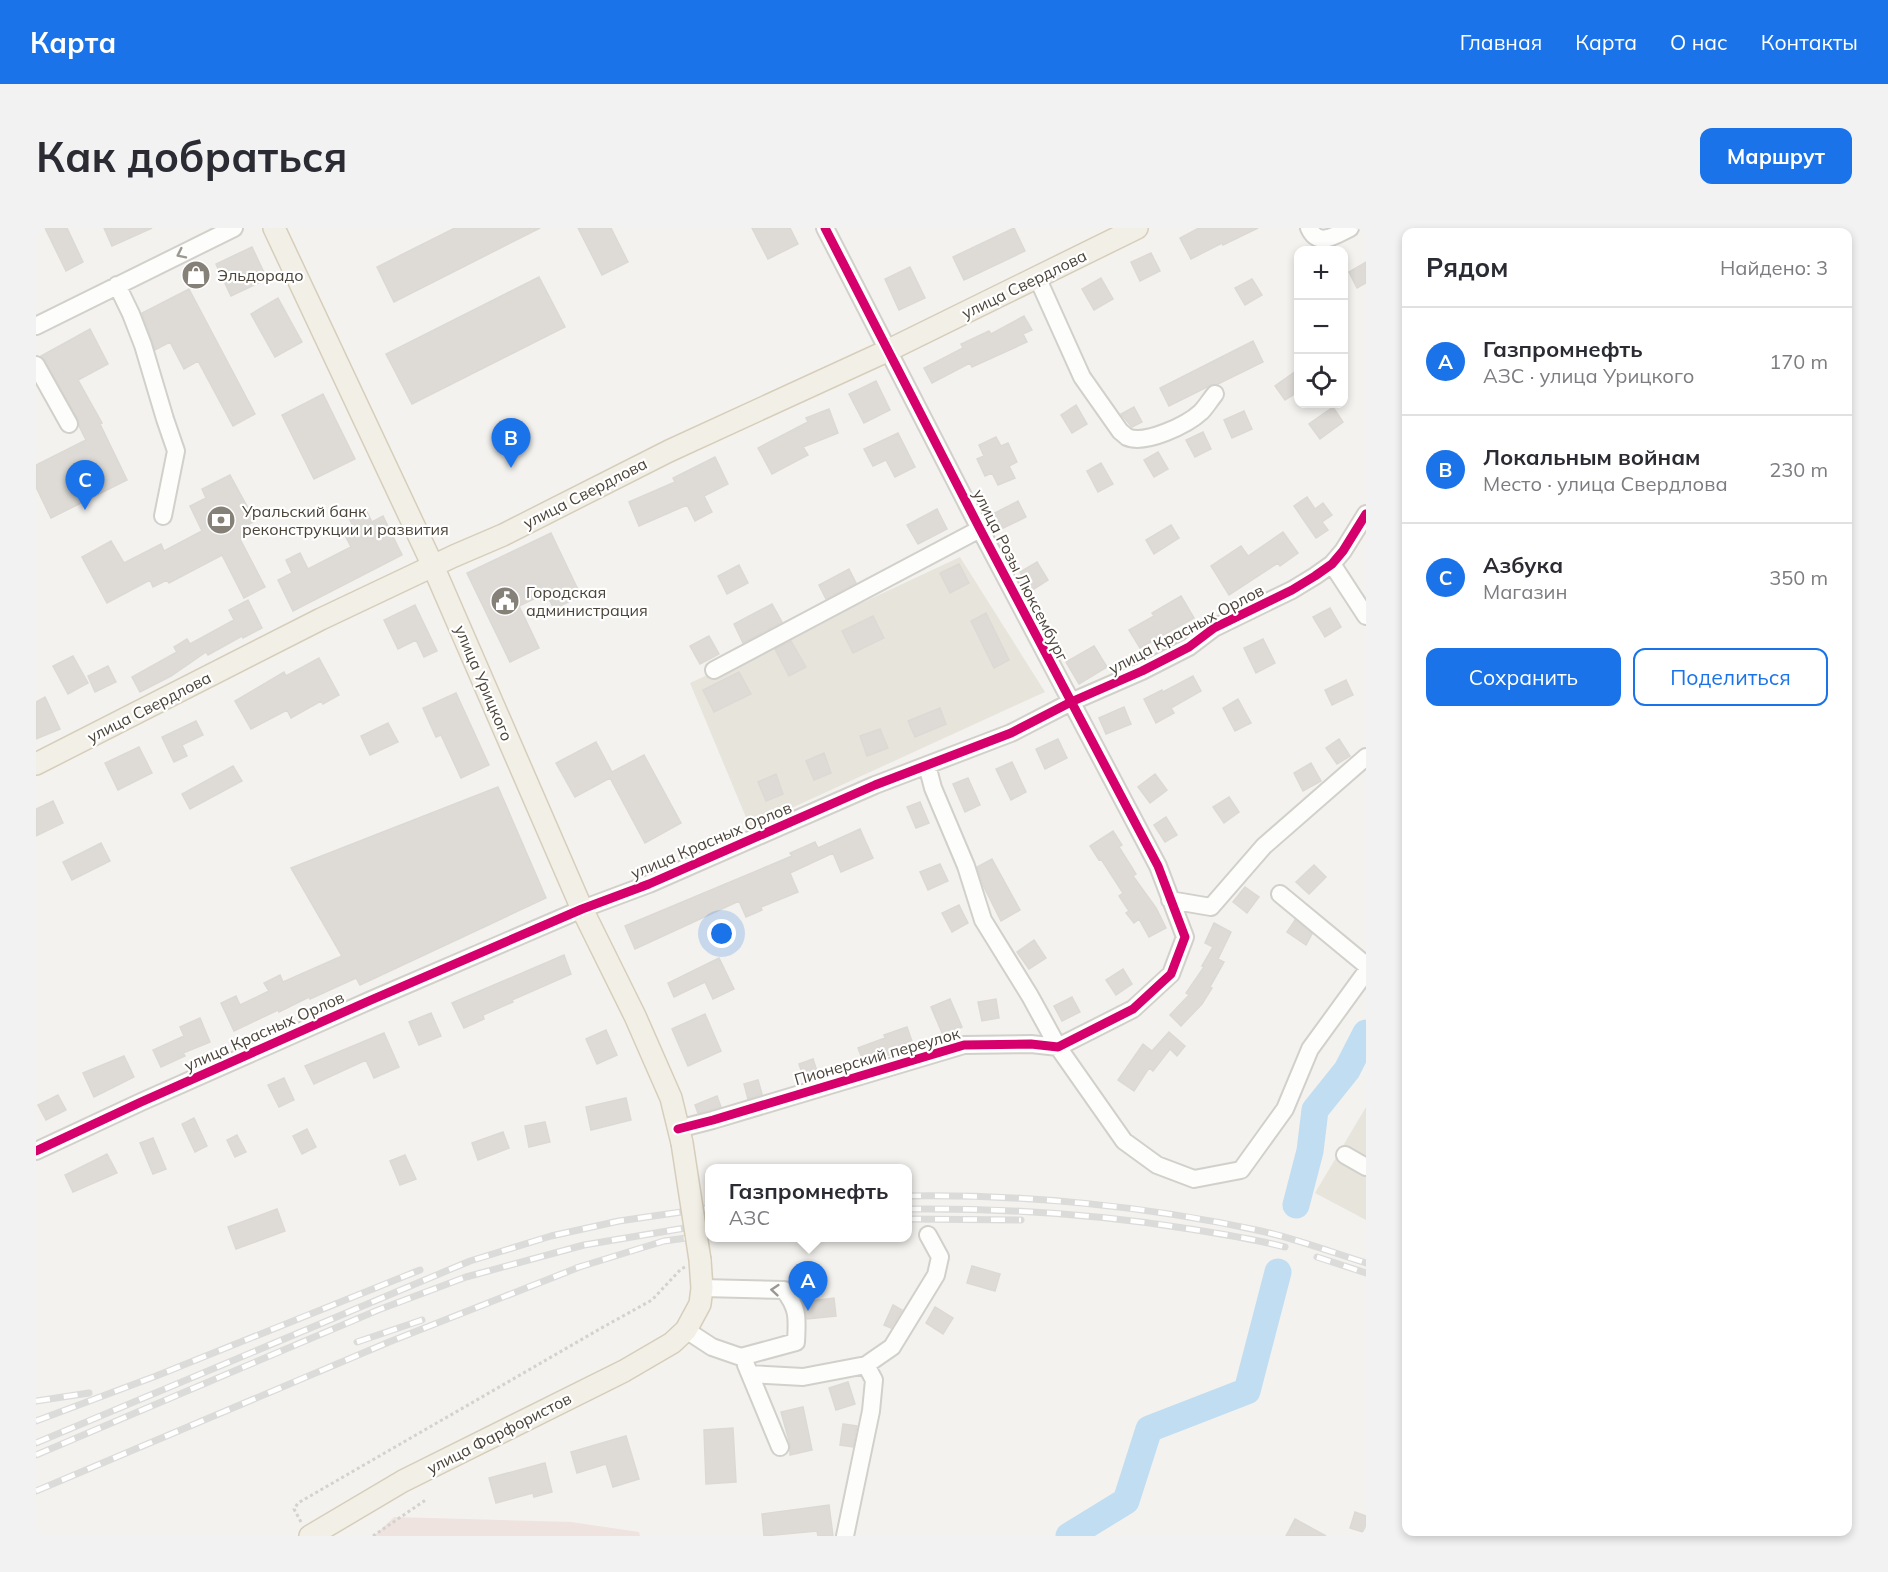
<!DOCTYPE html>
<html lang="ru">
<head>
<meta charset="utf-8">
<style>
  body { margin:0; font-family:Mulish,sans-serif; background:#f2f2f3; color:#2b2b33 }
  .controls { position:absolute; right:18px; top:18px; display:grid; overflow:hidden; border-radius:12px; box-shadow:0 3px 9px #0003 }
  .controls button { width:54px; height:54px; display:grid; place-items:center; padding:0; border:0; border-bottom:2px solid #e1e1e2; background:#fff; color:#2b2b33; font:30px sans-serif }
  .you { position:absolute; left:686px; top:706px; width:21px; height:21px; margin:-15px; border:4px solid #fff; border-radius:50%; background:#1a73e8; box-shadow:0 0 0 9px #1a73e833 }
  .badge { display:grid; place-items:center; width:39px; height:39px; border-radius:50%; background:#1a73e8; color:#fff; font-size:20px; font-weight:700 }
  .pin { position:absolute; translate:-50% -50px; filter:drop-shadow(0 2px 3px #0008) }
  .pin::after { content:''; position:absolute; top:32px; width:21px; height:18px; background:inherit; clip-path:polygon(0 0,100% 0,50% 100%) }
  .popup { position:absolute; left:669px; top:936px; width:207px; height:78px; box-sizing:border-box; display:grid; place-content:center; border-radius:12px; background:#fff; filter:drop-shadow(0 2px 4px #0005); font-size:20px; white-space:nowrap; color:#7c7c81 }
  .popup b { font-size:22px; color:#2b2b33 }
  .popup::after { content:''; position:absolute; left:50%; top:100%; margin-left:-12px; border:12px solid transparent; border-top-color:#fff }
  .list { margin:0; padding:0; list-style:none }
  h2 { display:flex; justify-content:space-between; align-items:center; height:78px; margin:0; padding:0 24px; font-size:26px }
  h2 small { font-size:20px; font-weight:400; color:#7c7c81 }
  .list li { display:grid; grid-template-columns:39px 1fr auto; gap:18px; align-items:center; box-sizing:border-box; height:108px; padding:0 24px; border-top:2px solid #e1e1e2 }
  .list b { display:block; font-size:22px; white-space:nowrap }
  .list p { margin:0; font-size:20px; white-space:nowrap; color:#7c7c81 }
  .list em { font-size:20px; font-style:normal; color:#7c7c81 }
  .actions { display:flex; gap:12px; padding:18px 24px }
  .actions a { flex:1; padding:14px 0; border:2px solid #1a73e8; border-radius:12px; text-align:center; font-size:21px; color:#1a73e8 }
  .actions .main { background:#1a73e8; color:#fff }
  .icon { flex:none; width:33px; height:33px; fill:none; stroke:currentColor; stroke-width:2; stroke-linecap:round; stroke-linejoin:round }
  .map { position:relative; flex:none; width:1330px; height:1308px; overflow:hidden; border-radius:12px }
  header { display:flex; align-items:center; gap:36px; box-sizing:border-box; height:84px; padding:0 30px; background:#1a73e8; color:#fff }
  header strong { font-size:28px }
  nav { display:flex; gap:33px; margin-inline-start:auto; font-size:21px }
  .intro { display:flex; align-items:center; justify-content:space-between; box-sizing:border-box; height:144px; padding:0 36px }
  h1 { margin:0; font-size:42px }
  .button { padding:15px 27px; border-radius:12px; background:#1a73e8; color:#fff; font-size:21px; font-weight:700 }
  main { display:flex; gap:36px; padding:0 36px }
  aside { flex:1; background:#fff; border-radius:12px; box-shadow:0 3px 9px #0003 }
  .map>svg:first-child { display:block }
  .residential { fill:#e7e4dc }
  .medical { fill:#eee3df }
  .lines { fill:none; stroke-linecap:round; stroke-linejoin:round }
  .river { stroke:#c0ddf1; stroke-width:27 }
  .building { fill:#dedbd6; stroke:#dcd9d4; stroke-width:1.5 }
  .minor-casing { stroke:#d2d0cb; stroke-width:20 }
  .major-casing { stroke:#d6cebb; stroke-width:24 }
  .path { stroke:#d3d2cc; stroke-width:3; stroke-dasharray:3 3; stroke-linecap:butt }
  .minor { stroke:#fdfdfc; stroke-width:16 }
  .major { stroke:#f2efe6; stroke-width:21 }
  .rail-casing { stroke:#dbdbda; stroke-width:7 }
  .rail { stroke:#fff; stroke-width:4.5; stroke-dasharray:14; stroke-linecap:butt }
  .major-bridge-casing { stroke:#d6cebb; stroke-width:24; stroke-linecap:butt }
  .major-bridge { stroke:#f2efe6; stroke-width:21 }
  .cycleway-casing { stroke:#fff; stroke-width:13 }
  .cycleway { stroke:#d6006c; stroke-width:9 }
  .oneway { stroke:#9b9791 }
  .labels { text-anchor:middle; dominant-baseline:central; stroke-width:4.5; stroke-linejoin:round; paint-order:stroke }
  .poi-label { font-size:16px; fill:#4b4439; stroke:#fff; text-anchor:start }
  .street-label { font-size:16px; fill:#4b4439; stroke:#fff }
</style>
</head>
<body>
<header>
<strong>Карта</strong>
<nav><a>Главная</a><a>Карта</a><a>О нас</a><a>Контакты</a></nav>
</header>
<div class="intro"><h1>Как добраться</h1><a class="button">Маршрут</a></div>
<main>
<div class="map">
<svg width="1330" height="1308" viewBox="0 0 1330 1308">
  <rect width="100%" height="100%" fill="#f4f2ee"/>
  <path class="residential" d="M924,329L1009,464L714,599L654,455Z
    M1330,879V992L1279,965Z"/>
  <path class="medical" d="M358,1289L535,1294L603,1304L604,1308H338Z"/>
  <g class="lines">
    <path class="river" d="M1260,977L1274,923L1279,882L1311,842L1330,805
      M1033,1308L1090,1273L1113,1201L1211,1163L1242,1044"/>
  </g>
  <path class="building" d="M9,0H31L47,34L30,43Z
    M68,0H116L76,18Z
    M419,0H504L358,74L341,39Z
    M542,0H575L592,34L566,47Z
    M716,0H754L762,16L732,31Z
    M978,0L989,23L928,52L917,29Z
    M1163,0H1222L1187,17L1186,15L1155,31L1144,10Z
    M216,19L231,51L195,68L180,36Z
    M1115,25L1124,43L1104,53L1095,34Z
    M1330,34V55L1321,60L1313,44Z
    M874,39L889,70L863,82L849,51Z
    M503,49L529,99L376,176L350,126Z
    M1065,50L1077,71L1058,82L1046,61Z
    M1216,51L1226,67L1209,77L1199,60Z
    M153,61L219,186L197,198L162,133L148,141L134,114L119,122L106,85Z
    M242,70L266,114L239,129L215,86Z
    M988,88L996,102L987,106L991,114L936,139L934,135L896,155L888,140L927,120L925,116L953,103L955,106Z
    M54,101L72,136L42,152L66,195L64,196L91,252L15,290L0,259V237L50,212L43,198L42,191L5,128Z
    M1217,113L1227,134L1182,156L1175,157L1133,178L1124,160Z
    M1263,141V163L1249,172L1239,158Z
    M840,153L854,182L828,195L813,166Z
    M287,166L319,231L278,251L246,187Z
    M1040,177L1051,196L1036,205L1025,187Z
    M1098,179L1106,194L1096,199L1085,186Z
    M1297,179L1307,194L1284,211L1273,196Z
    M793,181L802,205L767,219L772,227L736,246L722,220L772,194L770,190Z
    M1208,183L1216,201L1196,210L1188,192Z
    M1167,204L1175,221L1159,229L1150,212Z
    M862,205L879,239L859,249L850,232L837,238L828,221Z
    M960,209L965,218L972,215L981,234L973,238L979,250L962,257L956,245L949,248L941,231L948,228L943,217Z
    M1122,224L1132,241L1118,249L1108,232Z
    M679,229L692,256L668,268L676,284L659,293L651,277L603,298L593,274L639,254L637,250Z
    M1065,235L1077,256L1062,264L1051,243Z
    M194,247L219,293L205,300L209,308L204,311L229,359L208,370L186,327L133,355L131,352L117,359L114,352L71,375L46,329L75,313L88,335L125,316L128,323L166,303L154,278L170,270L166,261Z
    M1271,269L1279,281L1287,275L1296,287L1286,294L1292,302L1280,310L1258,278Z
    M982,273L990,289L963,302L955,287Z
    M901,281L911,301L882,316L871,297Z
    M330,282L336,294L347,288L366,327L257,383L242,352L256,345L250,332L264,325L272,341L315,319L309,307L319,302L313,290Z
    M1135,297L1143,310L1118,326L1110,312Z
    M1247,304L1262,325L1244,338L1242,335L1193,367L1175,338L1205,318L1212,328Z
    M515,305L545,368L518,381L510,365L483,378L503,420L474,434L431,345Z
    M1001,334L1012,352L995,363L984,344Z
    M923,336L933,355L914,365L904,345Z
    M703,337L712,355L691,366L682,348Z
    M813,341L820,355L790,371L783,357Z
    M1145,368L1158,390L1104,420L1093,402L1118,388L1116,385Z
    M212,372L226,400L207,410L206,408L172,427L170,424L135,448L104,464L96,449L141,424L138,419L151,411L154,416L198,392L193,382Z
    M736,376L746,394L707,415L698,396Z
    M379,377L401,423L388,429L380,412L362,421L348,392Z
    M1294,380L1305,399L1289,409L1277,389Z
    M950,385L973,432L958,440L935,393Z
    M837,388L848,410L817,425L806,403Z
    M673,408L683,426L664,436L654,418Z
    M1227,411L1239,435L1220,445L1208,420Z
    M755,413L770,439L753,448L739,421Z
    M1058,418L1071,439L1043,456L1030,434Z
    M37,428L52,455L32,466L17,438Z
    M283,430L303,467L287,476L285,473L255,490L251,482L215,501L199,473L248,444L250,448Z
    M72,438L80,454L59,464L52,448Z
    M703,444L715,466L678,484L667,462Z
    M1157,448L1165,463L1135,480L1138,485L1120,495L1108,471L1126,462L1127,464Z
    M1310,452L1317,467L1296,477L1289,462Z
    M420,465L453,537L425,550L405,507L400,509L387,480Z
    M9,469L24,501L0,511V474Z
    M1202,471L1215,495L1199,503L1187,480Z
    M1088,479L1095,496L1070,506L1063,490Z
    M904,480L910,496L879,509L872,493Z
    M160,493L167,507L146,517L151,528L138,534L126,509Z
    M352,495L362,514L334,527L325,508Z
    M844,501L852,520L831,528L824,508Z
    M1022,511L1031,530L1009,541L1000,521Z
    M1303,511L1314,528L1301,536L1290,520Z
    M560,514L576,544L608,527L645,595L609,615L574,550L539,569L520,535Z
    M103,519L116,545L82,562L69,535Z
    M788,525L795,545L778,552L770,533Z
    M976,534L990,564L975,572L960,541Z
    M1275,535L1285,553L1267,563L1258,545Z
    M197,538L206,553L154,581L146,566Z
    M740,546L747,566L730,573L722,554Z
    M1119,546L1131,562L1114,575L1102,559Z
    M932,550L944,577L929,584L917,556Z
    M462,559L510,670L324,757L320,750L274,771L273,769L243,784L242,782L198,803L185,775L200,768L204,777L233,763L228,755L244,747L247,754L306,728L255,640Z
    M1193,569L1203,584L1188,595L1177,579Z
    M17,573L27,595L0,608V581Z
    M884,574L893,595L880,600L871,579Z
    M1130,589L1141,607L1129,614L1118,597Z
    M824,601L837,630L805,644L797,625L754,645L762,664L725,679L726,682L710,689L703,673L599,721L589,698L756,628L754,625L779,614L782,620Z
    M1077,603L1086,617L1083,619L1100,646L1097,648L1120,680L1130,700L1113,709L1103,691L1098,695L1090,685L1093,683L1083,668L1087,665L1065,631L1063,632L1054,618Z
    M65,615L74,633L36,652L27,634Z
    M956,631L984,682L965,693L948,659L941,639Z
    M904,636L912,653L892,662L884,644Z
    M1278,637L1290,649L1273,666L1260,654Z
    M1209,659L1223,669L1211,685L1197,674Z
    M923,677L932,695L916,704L906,685Z
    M1259,692L1276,706L1270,717L1251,704Z
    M1178,695L1195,704L1182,731L1188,734L1174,759L1176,760L1166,776L1145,798L1134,787L1153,767L1150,765L1168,739L1166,738L1177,719L1169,715Z
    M998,712L1010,730L993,741L981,724Z
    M528,727L535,746L476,772L477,774L447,787L448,791L428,800L416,775Z
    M683,730L698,761L677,771L669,754L638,769L632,755Z
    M1087,741L1096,756L1080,767L1070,752Z
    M1036,769L1044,784L1026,793L1018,778Z
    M914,771L926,799L907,807L895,779Z
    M960,771L963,790L946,793L942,774Z
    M395,785L405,808L383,817L373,794Z
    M669,786L685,823L652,838L636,801Z
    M164,790L174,814L147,825L149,828L125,839L117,822L148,808L144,799Z
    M871,799L878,819L828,835L822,820L849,810L848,807Z
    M570,802L581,827L561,836L550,811Z
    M1133,804L1149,818L1141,828L1134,821L1117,843L1113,840L1098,863L1082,852L1107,816L1116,823Z
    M348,805L363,839L338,850L330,832L278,856L269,838Z
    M88,828L98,849L58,869L47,845Z
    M777,831L783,849L769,854L763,836Z
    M248,850L258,872L243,879L232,857Z
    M722,852L726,866L712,871L708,856Z
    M22,867L30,882L10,892L2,877Z
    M681,868L685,879L662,885L659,877Z
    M590,870L595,892L555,902L550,879Z
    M158,890L171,918L159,924L146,896Z
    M509,894L514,914L493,919L489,898Z
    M271,901L280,919L266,926L257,908Z
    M467,904L473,920L442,932L436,915Z
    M201,907L210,924L199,929L191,912Z
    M117,910L130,941L117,946L104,915Z
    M71,926L81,945L37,964L29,947Z
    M369,927L380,951L364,957L354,933Z
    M241,981L249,1003L200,1021L192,999Z
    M936,1038L964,1046L959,1063L931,1055Z
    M798,1070L800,1088L771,1091L767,1074Z
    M857,1077L866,1082L855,1100L848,1097Z
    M899,1079L917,1090L907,1106L890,1095Z
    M812,1154L819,1176L800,1182L793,1160Z
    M767,1179L776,1222L754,1227V1216L745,1184Z
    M807,1196L821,1198L817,1219L804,1217Z
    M697,1200L700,1254L670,1256L668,1202Z
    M590,1208L603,1251L577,1259L570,1236L541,1245L535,1224Z
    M509,1235L516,1264L498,1269L497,1265L460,1275L453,1250Z
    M793,1277L797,1308H782L781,1303L728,1308L726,1286Z
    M1319,1284L1330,1288V1305L1314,1300Z
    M1259,1291L1290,1308H1250Z"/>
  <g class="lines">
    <g class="minor-casing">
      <path id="minor" d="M1273,0C1282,20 1300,7 1314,0
        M1001,49L1046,149L1084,203C1086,205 1089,207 1091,209C1109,217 1151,197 1165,184C1170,179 1174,172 1179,166
        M81,57L95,86L107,117L129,191L140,223L127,288
        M0,98L198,0
        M0,137L33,196
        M1296,336L1330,388
        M678,442L944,301
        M891,537L897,560L930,638L947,692L994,768L1022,819L1088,913L1121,937L1158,951L1205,942L1249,881L1274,821L1330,744
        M1244,666L1330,737
        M1134,672L1175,679L1228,618L1330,529
        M642,901L677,892L928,817L995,816L1022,819L1097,781L1135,746L1149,709L1122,638L944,301L789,0
        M0,923L105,874L335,772L546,681L613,656L839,557L975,505L1035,474L1106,443L1153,419L1178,400L1256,362L1279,348L1296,336L1307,323L1330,286
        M1309,927L1330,939
        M650,1102L676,1119L705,1129L760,1114C761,1091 763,1081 748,1062L666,1060
        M710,1137L744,1219
        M714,1146L767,1149L830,1137L856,1119L900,1047L904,1029L892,1007
        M809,1308L835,1183L838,1152L830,1137"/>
    </g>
    <g class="major-casing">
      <path id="major" d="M238,0L397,338L546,681L599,788L635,870L646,915
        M0,536L285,391L418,328L467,307L633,223L853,122L1101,0
        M274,1308L367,1253L588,1143L636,1115L650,1102L664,1076L666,1060L664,1032"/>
    </g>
    <path class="path" d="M265,1294L258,1281L262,1275L569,1098L616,1072L645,1041L649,1039
      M337,1308L391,1271"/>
    <use href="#minor" class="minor"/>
    <use href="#major" class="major"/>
    <g class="rail-casing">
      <path id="rail" d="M871,968C987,966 1112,978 1225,1003C1261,1011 1295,1024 1330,1035
        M871,981C966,980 1061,986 1154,1001C1186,1006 1218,1011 1249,1019
        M871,991L985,992
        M1281,1029L1330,1045
        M540,1040L628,1013L673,1007
        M321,1114L386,1092
        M0,1173L53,1165
        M0,1193L120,1148L384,1042
        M0,1215L434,1033L515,1008L583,993L673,980
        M0,1227L342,1082L430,1049L548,1017L673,996
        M0,1263L353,1114L546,1038"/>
    </g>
    <use href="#rail" class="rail"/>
    <g class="major-bridge-casing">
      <path id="major-bridge" d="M646,915L664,1032"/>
    </g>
    <use href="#major-bridge" class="major-bridge"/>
    <g class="cycleway-casing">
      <path id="cycleway" d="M642,901L677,892L928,817L995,816L1022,819L1097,781L1135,746L1149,709L1122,638L944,301L789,0
        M0,923L105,874L335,772L546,681L613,656L839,557L975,505L1035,474L1106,443L1153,419L1178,400L1256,362L1279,348L1296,336L1307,323L1330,286"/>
    </g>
    <use href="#cycleway" class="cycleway"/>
  </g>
  <defs><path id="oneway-chevron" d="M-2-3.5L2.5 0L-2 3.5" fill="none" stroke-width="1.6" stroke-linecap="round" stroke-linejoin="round" transform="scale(1.5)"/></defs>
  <g class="oneway">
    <use href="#oneway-chevron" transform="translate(145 26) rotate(154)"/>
    <use href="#oneway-chevron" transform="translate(739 1062) rotate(-175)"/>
  </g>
  <defs>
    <g id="shop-disc" transform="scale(1.5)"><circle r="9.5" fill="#868178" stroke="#fff"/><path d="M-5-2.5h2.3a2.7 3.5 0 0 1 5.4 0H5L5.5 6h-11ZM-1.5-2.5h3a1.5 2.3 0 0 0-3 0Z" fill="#fff"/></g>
    <g id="bank-disc" transform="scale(1.5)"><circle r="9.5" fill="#868178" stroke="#fff"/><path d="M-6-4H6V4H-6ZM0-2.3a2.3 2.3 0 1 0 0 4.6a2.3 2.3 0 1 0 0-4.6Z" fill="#fff"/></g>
    <g id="civic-disc" transform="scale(1.5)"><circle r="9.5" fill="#868178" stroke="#fff"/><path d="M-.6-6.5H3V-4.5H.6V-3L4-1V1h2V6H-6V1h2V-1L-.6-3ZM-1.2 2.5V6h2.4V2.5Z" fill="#fff"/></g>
  </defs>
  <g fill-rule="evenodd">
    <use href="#shop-disc" x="160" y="47"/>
    <use href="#bank-disc" x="185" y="292"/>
    <use href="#civic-disc" x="469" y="373"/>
  </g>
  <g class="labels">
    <g class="poi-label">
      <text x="181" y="47">Эльдорадо</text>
      <text x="206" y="283">Уральский банк<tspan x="206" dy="18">реконструкции и развития</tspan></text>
      <text x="490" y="364">Городская<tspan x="490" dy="18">администрация</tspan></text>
    </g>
    <g class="street-label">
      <text transform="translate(988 56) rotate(-26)">улица Свердлова</text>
      <text transform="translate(549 265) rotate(-27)">улица Свердлова</text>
      <text transform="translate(985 347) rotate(63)">улица Розы Люксембург</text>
      <text transform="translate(1150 401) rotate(-28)">улица Красных Орлов</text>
      <text transform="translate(448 455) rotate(67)">улица Урицкого</text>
      <text transform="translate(113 479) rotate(-27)">улица Свердлова</text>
      <text transform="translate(675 612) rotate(-23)">улица Красных Орлов</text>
      <text transform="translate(228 803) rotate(-24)">улица Красных Орлов</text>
      <text transform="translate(841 828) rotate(-16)">Пионерский переулок</text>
      <text transform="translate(463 1205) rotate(-27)">улица Фарфористов</text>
    </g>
  </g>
</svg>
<div class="controls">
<button>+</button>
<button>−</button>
<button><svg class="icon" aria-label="locate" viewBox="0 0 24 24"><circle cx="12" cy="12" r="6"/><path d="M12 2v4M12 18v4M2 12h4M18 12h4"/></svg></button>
</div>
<div class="you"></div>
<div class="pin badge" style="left:772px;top:1083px">A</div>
<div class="popup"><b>Газпромнефть</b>АЗС</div>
<div class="pin badge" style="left:475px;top:240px">B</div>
<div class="pin badge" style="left:49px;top:282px">C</div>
</div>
<aside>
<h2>Рядом<small>Найдено: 3</small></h2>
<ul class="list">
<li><span class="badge">A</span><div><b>Газпромнефть</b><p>АЗС · улица Урицкого</p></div><em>170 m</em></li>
<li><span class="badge">B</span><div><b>Локальным войнам</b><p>Место · улица Свердлова</p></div><em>230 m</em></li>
<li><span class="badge">C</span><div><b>Азбука</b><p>Магазин</p></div><em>350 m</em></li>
</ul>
<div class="actions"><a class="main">Сохранить</a><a>Поделиться</a></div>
</aside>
</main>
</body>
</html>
